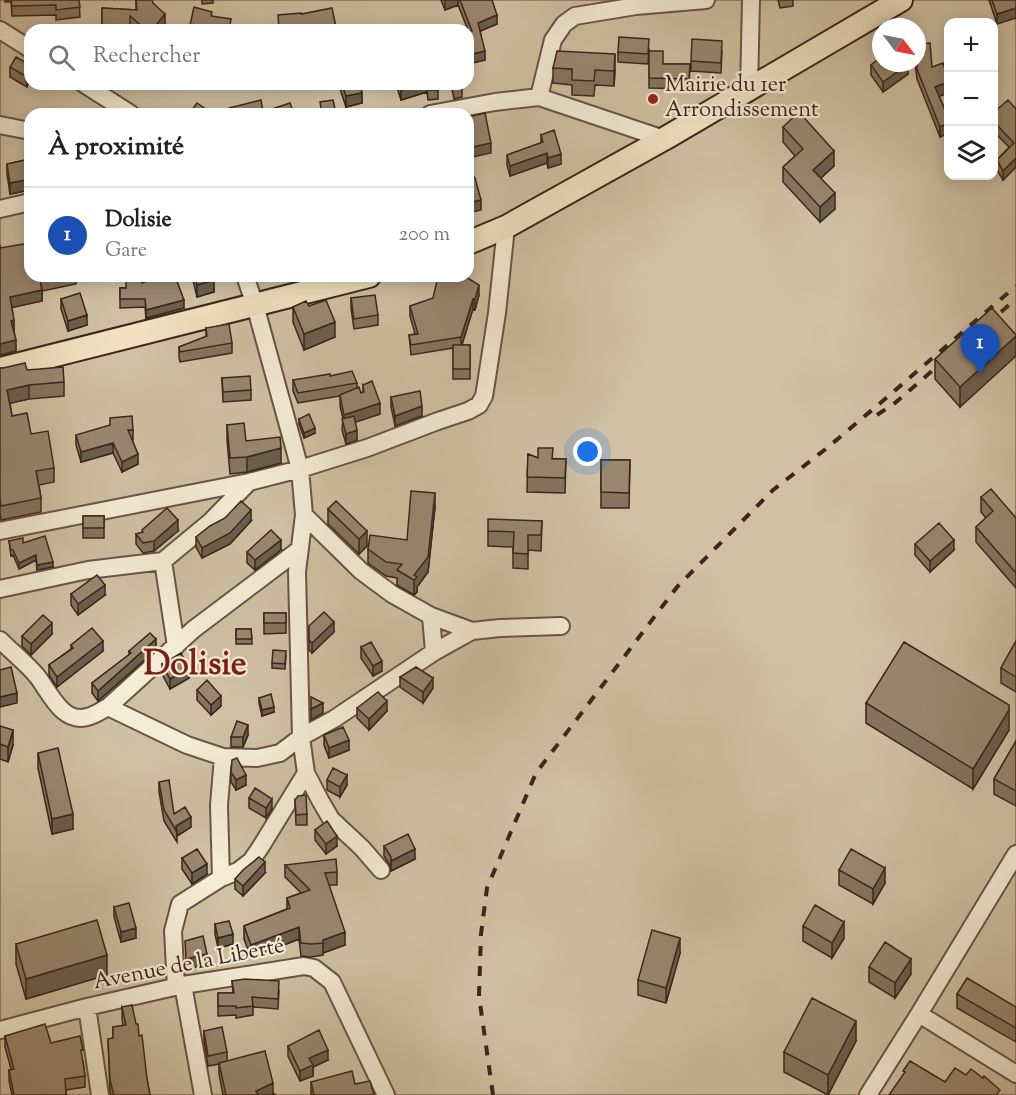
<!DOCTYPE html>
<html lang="fr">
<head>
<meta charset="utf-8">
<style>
  body { margin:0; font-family:"Sorts Mill Goudy",serif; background:#f2f2f2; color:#222 }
  .controls { position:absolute; right:18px; top:18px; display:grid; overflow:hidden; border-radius:12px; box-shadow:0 3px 15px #0003 }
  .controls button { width:54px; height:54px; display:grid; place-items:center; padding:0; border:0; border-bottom:2px solid #e0e0e0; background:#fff; color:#222; font:30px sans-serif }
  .compass { position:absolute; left:872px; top:18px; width:54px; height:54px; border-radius:50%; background:#fff; box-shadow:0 3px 15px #0003; rotate:122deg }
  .you { position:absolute; left:588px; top:452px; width:21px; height:21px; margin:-15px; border:4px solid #fff; border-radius:50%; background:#1a73e8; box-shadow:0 0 0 9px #1a73e833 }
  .badge { display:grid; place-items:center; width:39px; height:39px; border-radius:50%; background:#b45309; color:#fff; font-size:20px; font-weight:700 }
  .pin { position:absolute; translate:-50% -50px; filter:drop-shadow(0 2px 3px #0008) }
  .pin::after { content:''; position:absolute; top:32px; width:21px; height:18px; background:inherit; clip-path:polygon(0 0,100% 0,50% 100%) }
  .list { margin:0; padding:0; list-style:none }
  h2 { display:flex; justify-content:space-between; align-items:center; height:78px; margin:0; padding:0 24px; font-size:26px }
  h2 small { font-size:20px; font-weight:400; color:#767676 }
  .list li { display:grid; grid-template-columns:39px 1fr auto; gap:18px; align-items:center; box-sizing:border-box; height:96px; padding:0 24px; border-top:2px solid #e0e0e0 }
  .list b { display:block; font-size:22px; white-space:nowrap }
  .list p { margin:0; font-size:20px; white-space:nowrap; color:#767676 }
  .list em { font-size:20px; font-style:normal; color:#767676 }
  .icon { flex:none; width:33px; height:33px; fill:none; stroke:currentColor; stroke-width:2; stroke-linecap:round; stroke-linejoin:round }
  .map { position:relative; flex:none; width:1016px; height:1095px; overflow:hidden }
  .search { position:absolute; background:#fff; box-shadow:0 3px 15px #0003; left:24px; top:24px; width:450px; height:66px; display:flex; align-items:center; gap:15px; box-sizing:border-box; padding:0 21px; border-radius:18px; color:#767676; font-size:22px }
  .panel { position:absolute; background:#fff; box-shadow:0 3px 15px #0003; left:24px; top:108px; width:450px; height:174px; border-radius:18px }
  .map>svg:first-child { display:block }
  .green { fill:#d0c1a4; stroke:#86745f; stroke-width:1.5; fill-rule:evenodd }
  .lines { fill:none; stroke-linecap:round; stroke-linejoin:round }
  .minor-casing { stroke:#685544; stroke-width:20 }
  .major-casing { stroke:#3b261a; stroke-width:26 }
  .minor { stroke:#f5ecd6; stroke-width:16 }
  .major { stroke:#efe1c0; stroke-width:22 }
  .rail { stroke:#3b261a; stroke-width:4; stroke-dasharray:10 10; stroke-linecap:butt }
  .wall { fill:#847460; stroke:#3b261a; stroke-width:1.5 }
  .shaded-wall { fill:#6b5e4e; stroke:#3b261a; stroke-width:1.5 }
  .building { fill:#998770; stroke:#3b261a; stroke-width:1.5 }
  .poi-dot { fill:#8f2418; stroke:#f5ecd6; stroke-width:2 }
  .labels { text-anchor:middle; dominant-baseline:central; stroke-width:4.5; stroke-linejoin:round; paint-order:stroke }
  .poi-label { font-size:22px; fill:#3b261a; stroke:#f5ecd6; text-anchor:start }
  .street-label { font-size:22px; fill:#3b261a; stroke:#f5ecd6 }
  .town-label { font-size:34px; font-weight:bold; fill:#7a1f14; stroke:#f5ecd6 }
</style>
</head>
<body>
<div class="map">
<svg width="1016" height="1095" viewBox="0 0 1016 1095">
  <rect width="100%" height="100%" fill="#efe1c0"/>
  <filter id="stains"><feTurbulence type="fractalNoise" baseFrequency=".00333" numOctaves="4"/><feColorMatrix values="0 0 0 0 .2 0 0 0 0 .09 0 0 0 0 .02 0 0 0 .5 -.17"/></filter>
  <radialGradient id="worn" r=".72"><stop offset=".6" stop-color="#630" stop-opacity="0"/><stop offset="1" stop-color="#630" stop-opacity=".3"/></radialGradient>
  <path class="green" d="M0,0H1016V1095H0ZM948,22H994V176H948ZM881,27H917V63H881ZM30,30H468V84H30ZM30,114H468V276H30Z"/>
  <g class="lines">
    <g class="minor-casing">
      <path id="minor" d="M0,30L30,49
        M84,84L131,114
        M749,89L751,0
        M539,97L553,40L564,24L575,16L636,6L706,0
        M430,114L495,102L539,97L664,139
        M0,125L30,131
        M0,209L30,202
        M245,276L255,305L300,469L304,515L361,571L392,594L431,616L472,631L500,628L561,626
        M304,515L297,572L301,737L306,773L320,800L331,819L362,848L381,870
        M0,531L249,482L300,469L367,448L438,421L468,411L479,405L484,396L486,384L497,313L506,227
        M163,561L176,646
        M0,589L88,570L163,561L210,522L249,482
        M431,616L434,652
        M0,640C12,652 26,663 37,676C49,691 62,724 87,717C94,716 102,710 108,707L187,745L223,757L257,758L280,753L301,737L334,719L434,652L472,631
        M108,707L194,629L300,549
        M221,878L219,805L223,757
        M183,985L203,1095
        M176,987L173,931L180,904L221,878L238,871L251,861L260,848L306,773
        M87,1007L100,1095
        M919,1014L1016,1074
        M0,1030L87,1007L183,985L304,966L314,968L332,982L386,1095
        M868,1095L919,1014L1016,854"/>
    </g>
    <g class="major-casing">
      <path id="major" d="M468,243L506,227L664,139L901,0
        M0,369L369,276"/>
    </g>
    <use href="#minor" class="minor"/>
    <use href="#major" class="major"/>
    <path class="rail" d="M986,325L1016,299
      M877,415L895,403L947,358
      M493,1095L479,996L481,934L487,888L536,773L677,587L773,490L827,448L885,399L1016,286"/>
  </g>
  <path class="wall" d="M5,0H79L80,17L56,20V15L12,16L11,2H5Z
    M136,0L153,3L165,24L160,30H135L130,25V30H102V8L136,10Z
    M202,0H213V3L202,4Z
    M441,0H492L497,24L480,31L485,60L468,64V30L458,5L445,10Z
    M778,0H793V6L780,8Z
    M989,0H1016L997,24Z
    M212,16L231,30H190V25Z
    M649,49L648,64L618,62V52Z
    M649,51L663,64H690L689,89L649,88Z
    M722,51L721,73L691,71V61Z
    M915,63L932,67L948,78V93L939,96L945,110L948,107V133L940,137L917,79Z
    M30,65L27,87L10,77V67Z
    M871,65L908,74L883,92L871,75Z
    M553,68L615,70L614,86L595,85L594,96L572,95V85L553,83Z
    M340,84H360L362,103L346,107L340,89Z
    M396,84H446V87L438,89V99L428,100L427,92L401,100Z
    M451,84H462V97L454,99Z
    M1016,109V167L1003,180L997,170V160L1009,147L993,131V113Z
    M783,127L834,166L821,178L835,209L820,222L783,182V167L795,156L783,142Z
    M541,135L561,164L548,168L547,163L510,176L507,165V155L541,143Z
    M30,159V190L10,194L7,174V164Z
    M0,245V248L30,276H88L76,280V284L42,291V301L12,307L16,351L0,355Z
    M192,276H213L214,292L197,297Z
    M142,283L184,308L146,318L145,307L120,308V288H126Z
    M479,295L475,310L473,309L462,345H470V379H453V348L411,355L409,335L415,334L410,316V306Z
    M351,298L378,315V325L354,329L351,308Z
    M61,299L87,325L68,331L61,309Z
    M309,306L335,337L304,350L293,322V307Z
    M992,308L960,407L935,379V359Z
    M206,328L232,343V353L180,362L179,357V347L206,337Z
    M0,368L27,370L64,382V396L29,399L10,403L12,416L31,434L54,468V482L39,485L41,498V512L1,520L0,513Z
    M330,376L357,383V388L361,393L363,392V385L380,414L355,422L357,440L346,444L342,430L343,419L340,406V396L298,403L293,391V380Z
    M222,378L251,390V400L223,402Z
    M391,397L422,416L395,426L391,407Z
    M299,419L315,433L304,438L299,424Z
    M227,425L246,441L281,463L247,472L230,474L227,440Z
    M133,430V440H132L138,464L122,472L113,453L81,462L76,445V435Z
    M528,454L538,458L566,459L565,493L527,492Z
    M601,460H630L629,508H601Z
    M981,497L1016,518V588L976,542V527L986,518L981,512Z
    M435,507L428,572L417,587V592L414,595L397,585V578L386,576L368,563V549L407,540Z
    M328,509L367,546L359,554L328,524Z
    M83,516H104V538H83Z
    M251,521L230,544L202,558L196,547V537Z
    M542,521L541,551L528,550V569L513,568V547L488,546V531Z
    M178,531L154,551L143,553L136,544V534Z
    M9,541L53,567L37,570L36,560L19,569L13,555L11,556Z
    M915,544L954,550L930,572L915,555Z
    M281,550L255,570L247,563V552Z
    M71,594L105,595L78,615L71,605Z
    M264,613H286V633L264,634Z
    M309,626L334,632L312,653L309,650Z
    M236,629H251L252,644H236Z
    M52,634L31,655L22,646V636Z
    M1016,641V692L1001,683V668Z
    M71,645L103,651L57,687L49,675V665L71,649Z
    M361,647L382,671L373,676L361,658Z
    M156,650L98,701L92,693V683L129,655V651Z
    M286,656L285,669L272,668V663Z
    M162,664L189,678L170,689L162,674Z
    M400,677L433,688L423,703L400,687Z
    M197,690L221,706L211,715L197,700Z
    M259,698L274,712L262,716L259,703Z
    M866,703L1009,730L973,789L866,723Z
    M357,708L387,711L369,730L357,718Z
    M0,726L13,745L8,762L0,759Z
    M248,735L243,747H231V737Z
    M324,735L349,750L329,758L324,745Z
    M1016,741V806L994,794V779Z
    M38,753L73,829L52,834L38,768Z
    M231,772L246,785L236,790L231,782Z
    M327,780L347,785L340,797L327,790Z
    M159,782L174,814L191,827L177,836V842L164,821L159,792Z
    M249,798L272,809L266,818L249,808Z
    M295,800L307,814V825H296Z
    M315,830L337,846L326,854L315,840Z
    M384,846L415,859L391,871V867L384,856Z
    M182,858L207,874L192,884L182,869Z
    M285,865L337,872V885H329L345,945L323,953V955L311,957L301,956L299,939L251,958L244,939V926L287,909V898L301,893L285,877Z
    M839,870L885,883L873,904L839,885Z
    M265,873L243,896L235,889V879Z
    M114,907L136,938L121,942L114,917Z
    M215,924L233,944L218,948L215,934Z
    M803,926L844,938L832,958L803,941Z
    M16,944L107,975L26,999L16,964Z
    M680,953L666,1003L638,995V980Z
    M869,967L911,974L895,998L869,982Z
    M232,981L279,990L278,1009L253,1007V1015L236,1018V1015L218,1016V993H233Z
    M957,994L1016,1007V1042L957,1008Z
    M122,1007L139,1036L150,1095H111L110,1091L108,1039L113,1038V1027L123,1026L122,1018Z
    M204,1031L227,1052V1061L276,1095H223L219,1074V1064L208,1066L204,1041Z
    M5,1036L51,1043L83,1061L85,1076V1087L66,1090V1095H12L9,1081V1070L11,1069L5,1047Z
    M856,1041L828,1095L784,1072V1052Z
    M288,1046L328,1060L313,1067V1076L300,1081L288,1056Z
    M311,1082L355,1084L374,1095H311Z"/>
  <path class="shaded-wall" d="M446,0H458V5L445,10V1Z
    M1016,8V18L997,24V14Z
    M165,14V24L160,30H152Z
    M497,15V24L478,32V23Z
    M485,51V60L468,64V55Z
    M615,54V70L614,86V71Z
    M908,64V74L883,92V82Z
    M30,71V81L27,87V77Z
    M948,82V93L935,98V87Z
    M423,84H427V92L401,100V90Z
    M437,84H446V87L437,90Z
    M362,93V103L346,107V96Z
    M948,123V133L940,137V127Z
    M491,143V153L468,158V148Z
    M834,151V166L813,185V170Z
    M547,153V163L510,176V166Z
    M561,154V164L548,168V158Z
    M1016,158V167L1003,180V171Z
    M30,179V190L10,194V183Z
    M835,193V209L820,222V207Z
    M481,200V210L468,213V203Z
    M76,276H88L76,280Z
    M214,280V292L197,297V285Z
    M479,285V295L475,310V299Z
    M42,290V301L10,308V297Z
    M473,299V309L461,347V337Z
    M184,300V308L146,318V310Z
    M87,315V325L68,331V321Z
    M14,320V331L11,332V321Z
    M335,322V337L304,350V334Z
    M1016,336V356L960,407V387Z
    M16,340V351L0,355V344Z
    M29,385V399L7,404V390Z
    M380,403V414L344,426V415Z
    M422,406V416L395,426V416Z
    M315,428V433L304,438V433Z
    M357,430V440L346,444V434Z
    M113,443V453L81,462V452Z
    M281,448V463L247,472V457Z
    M138,454V464L122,472V462Z
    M435,493V507L428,572L417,587V592L414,595V575Z
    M251,510V521L230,544L202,558V548Z
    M178,520V531L154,551V541Z
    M367,531V546L359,554V539Z
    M281,540V550L255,570V560Z
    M954,540V550L930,572V561Z
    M36,555V560L19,569V563Z
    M53,562V567L37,570V565Z
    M105,585V595L78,615V604Z
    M334,622V632L312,653V643Z
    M52,623V634L31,655V644Z
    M156,639V650L98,701V691Z
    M103,641V651L57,687V677Z
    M382,661V671L373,676V666Z
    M189,668V678L170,689V679Z
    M433,678V688L423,703V692Z
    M17,693V703L0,707V697Z
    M221,696V706L211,715V705Z
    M387,701V711L369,730V719Z
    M323,703V713L311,720V709Z
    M274,707V712L262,716V710Z
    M1009,710V730L973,789V769Z
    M248,725V735L243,747V737Z
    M13,730V745L8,762V747Z
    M349,740V750L329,758V748Z
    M246,775V785L236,790V780Z
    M347,775V785L340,797V787Z
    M272,799V809L266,818V808Z
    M73,814V829L52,834V819Z
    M191,817V827L177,836L176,826Z
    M337,836V846L326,854V844Z
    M415,849V859L391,871V861Z
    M265,862V873L243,896V886Z
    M207,864V874L192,884V873Z
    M885,868V883L873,904V889Z
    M844,922V938L832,958V943Z
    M299,927V939L251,958V945Z
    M136,928V938L121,942V932Z
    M345,932V945L323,953V940Z
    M233,934V944L218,948V938Z
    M680,938V953L666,1003V988Z
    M207,954V964L186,970V959Z
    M107,955V975L26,999V979Z
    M911,959V974L895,998V983Z
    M856,1021V1041L828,1095V1075Z
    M328,1050V1060L313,1067V1076L300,1081V1071L309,1058Z
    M273,1083V1095H256V1091Z"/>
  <path class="building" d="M11,0H79L80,7L56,10V5L12,6Z
    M136,0H152L153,3L165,14L152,30H146L130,16V27L102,26V8L137,10Z
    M460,0H492L497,15L478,23L485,51L468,55V31H472Z
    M992,0H1016V8L997,14Z
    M194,7L212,12L211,16L231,19L229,30H209L190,25Z
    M332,8L336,27L337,26L339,30H279L278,15L301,13V14Z
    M619,37L649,39L648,54L618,52Z
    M692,39L722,41L721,63L691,61Z
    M930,43L932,67L943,63L948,78V82L935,87L945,110L948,107V123L940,127L917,69V44Z
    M557,51L615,54L614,71L595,70L594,81L572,80V69L553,68Z
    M649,51H663V64H690L689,79L649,78Z
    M16,57L30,65V71L27,77L10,67Z
    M881,57V63H908V64L883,82L871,65Z
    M342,84H360L362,93L346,96Z
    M399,84H423L401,90Z
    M427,84H437L438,90H428Z
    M453,84H462V88L454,89Z
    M261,100L263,112L290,103L294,114H230L229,108Z
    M333,100L336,114H322L320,102Z
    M1008,100L1016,109V158L1003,171L997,160L1014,143L993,121V113Z
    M197,103L207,110L204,114H189Z
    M799,112L834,151L813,170L835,193L820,207L783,167L803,149L783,127Z
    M485,113L491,143L468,148V117Z
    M554,130L561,154L548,158L547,153L510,166L507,155L543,142L541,135Z
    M30,159V179L10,183L7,164Z
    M472,174L475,178L481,200L468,203V175Z
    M30,243V276H60L40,280L42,290L10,297L14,320L11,321L16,340L0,344V245V248Z
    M138,276H141L142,283L161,276H175L184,300L146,310L145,299H120V288H126V280Z
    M195,276H213L214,280L197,285Z
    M466,277L479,285L475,299H473L461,337L411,345L409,335L418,334L410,306L433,298L437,281Z
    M80,293L87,315L68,321L61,299Z
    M375,295L378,315L354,319L351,298Z
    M326,300L335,322L304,334L293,307L306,301L309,306Z
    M992,308L1016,335V336L960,387L935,359Z
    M229,324L232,343L180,352L179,347L207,336L206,328Z
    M453,345H470V369H453Z
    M25,363L27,370L63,367L64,382L29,385L7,390L12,416L27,413L31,434L48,431L54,468L36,471L41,498L1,506L0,499V368H3Z
    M352,371L357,383L298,393L293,380L330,374V376Z
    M250,376L251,390L223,392L222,378Z
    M372,381L380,403L344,415L340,395L359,387L361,393L364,392L363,385Z
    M420,391L422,406L395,416L391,397Z
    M309,414L315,428L304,433L299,419Z
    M132,416L133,430H128L138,454L122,462L113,443L81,452L76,435L110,425V418Z
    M354,416L357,430L346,434L342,419Z
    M244,423L246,441L280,437L281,448L247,457L230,458L227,425Z
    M538,448H553L552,459H566L565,478L527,477L528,454L538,458Z
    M601,460H630L629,493L601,492Z
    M991,489L1016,518V573L976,527L993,511L981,497Z
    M411,491L435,493L428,557L414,575L417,577L414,580L397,570L402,564L386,562L368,549L370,535L407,540Z
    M241,501L251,510L230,533L202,548L196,537L210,526L225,518Z
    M336,501L367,531L359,539L328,509Z
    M167,508L178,520L154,541L143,543L136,534L143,532L142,530Z
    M83,516H104V528H83Z
    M488,519L542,521L541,535H528V554L513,553L514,532L488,531Z
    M939,523L954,540L930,561L915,544Z
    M271,530L281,540L255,560L247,552Z
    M45,536L53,562L37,565L36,555L19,563L13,550H11L9,541L23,538V543Z
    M97,575L105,585L78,604L71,594Z
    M324,612L334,622L312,643L309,640V626Z
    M264,613H286V623H264Z
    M43,615L52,623L31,644L22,636Z
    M92,628L103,641L57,677L49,665L73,648L71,645Z
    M236,629H251L252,639H236Z
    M150,633L156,639L98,691L92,683L131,653L129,651Z
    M1016,641V677L1001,668Z
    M371,642L382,661L373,666L361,647Z
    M904,642L1009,705V710L973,769L866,703Z
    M273,650L286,651L285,664L272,663Z
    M181,653L189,668L170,679L162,664Z
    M11,667L17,693L0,697V670Z
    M416,667L433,678L423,692L400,677Z
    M207,680L221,696L211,705L197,690Z
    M378,692L387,701L369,719L357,708Z
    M271,694L274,707L262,710L259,698Z
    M311,697L323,703L311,709Z
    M237,721L248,725L243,737H231Z
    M0,726L13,730L8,747L0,744Z
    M343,727L349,740L329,748L324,735Z
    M1016,741V791L994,779Z
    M58,748L73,814L52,819L38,753Z
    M237,758L246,775L236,780L231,772L232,760Z
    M333,768L347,775L340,787L327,780Z
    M169,780L174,814L185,807L191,817L176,826L177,832L164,810L159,782Z
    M255,788L272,799L266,808L249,798Z
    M306,795L307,814L296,815L295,800L298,796Z
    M327,821L337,836L326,844L315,830Z
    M408,834L415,849L391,861V857L384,846Z
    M197,849L207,864L192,873L182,858Z
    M851,849L885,868L873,889L839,870Z
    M259,857L265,862L243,886L235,879L243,870Z
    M336,859L337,872L325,873L345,932L323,940V943L311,944L301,943L299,927L251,945L244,926L290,908L287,898L310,890L285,865Z
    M129,903L136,928L121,932L114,907Z
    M815,905L844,922L832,943L803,926Z
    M97,920L107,955L26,979L16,944Z
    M229,921L233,934L218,938L215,924Z
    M652,930L680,938L666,988L638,980Z
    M203,936L207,954L186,959L185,941Z
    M885,942L911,959L895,983L869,967Z
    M967,978L1016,1007V1028L957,994Z
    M245,979L279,981L278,999L252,997L253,1006L236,1008V1006H218V993H234L232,981Z
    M812,998L856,1021L828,1075L784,1052Z
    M132,1005L136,1024H138L139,1036L142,1035L147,1079L150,1095H114L110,1080L108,1039L113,1038V1027L126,1025L122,1007Z
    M45,1024L51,1043L80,1036L83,1050H81L85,1076L65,1079L66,1095H14L9,1070L14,1069L5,1036Z
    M222,1027L227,1052L208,1056L204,1031Z
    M319,1030L328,1050L309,1058L313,1065L300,1071L288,1046Z
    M265,1051L273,1083L256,1091L258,1095H226L219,1063Z
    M910,1061L945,1082L955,1068L966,1075L971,1069L983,1078L984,1076L1000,1090L996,1095H889L905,1072L903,1071Z
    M352,1071L355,1084L370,1081L374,1095H314L311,1082Z"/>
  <circle class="poi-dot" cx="653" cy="99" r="6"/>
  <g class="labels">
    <g class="poi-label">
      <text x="665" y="86">Mairie du 1er<tspan x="665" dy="25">Arrondissement</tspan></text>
    </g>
    <g class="street-label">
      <text transform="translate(189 965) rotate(-11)">Avenue de la Liberté</text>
    </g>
    <g class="town-label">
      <text x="195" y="665">Dolisie</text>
    </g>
  </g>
  <rect width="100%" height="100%" filter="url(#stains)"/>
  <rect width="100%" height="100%" fill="url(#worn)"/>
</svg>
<div class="controls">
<button>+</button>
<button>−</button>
<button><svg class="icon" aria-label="layers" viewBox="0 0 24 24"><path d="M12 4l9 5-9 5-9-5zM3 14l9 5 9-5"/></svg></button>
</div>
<svg class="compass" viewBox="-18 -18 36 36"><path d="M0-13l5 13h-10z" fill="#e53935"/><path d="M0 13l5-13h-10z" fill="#767676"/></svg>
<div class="you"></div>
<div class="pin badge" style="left:980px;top:374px;background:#1a4fb4">1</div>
<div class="search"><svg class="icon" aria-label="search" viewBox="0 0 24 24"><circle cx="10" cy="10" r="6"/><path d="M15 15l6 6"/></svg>Rechercher</div>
<section class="panel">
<h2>À proximité<small></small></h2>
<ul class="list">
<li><span class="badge" style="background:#1a4fb4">1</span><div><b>Dolisie</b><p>Gare</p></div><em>200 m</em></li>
</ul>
</section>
</div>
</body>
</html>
